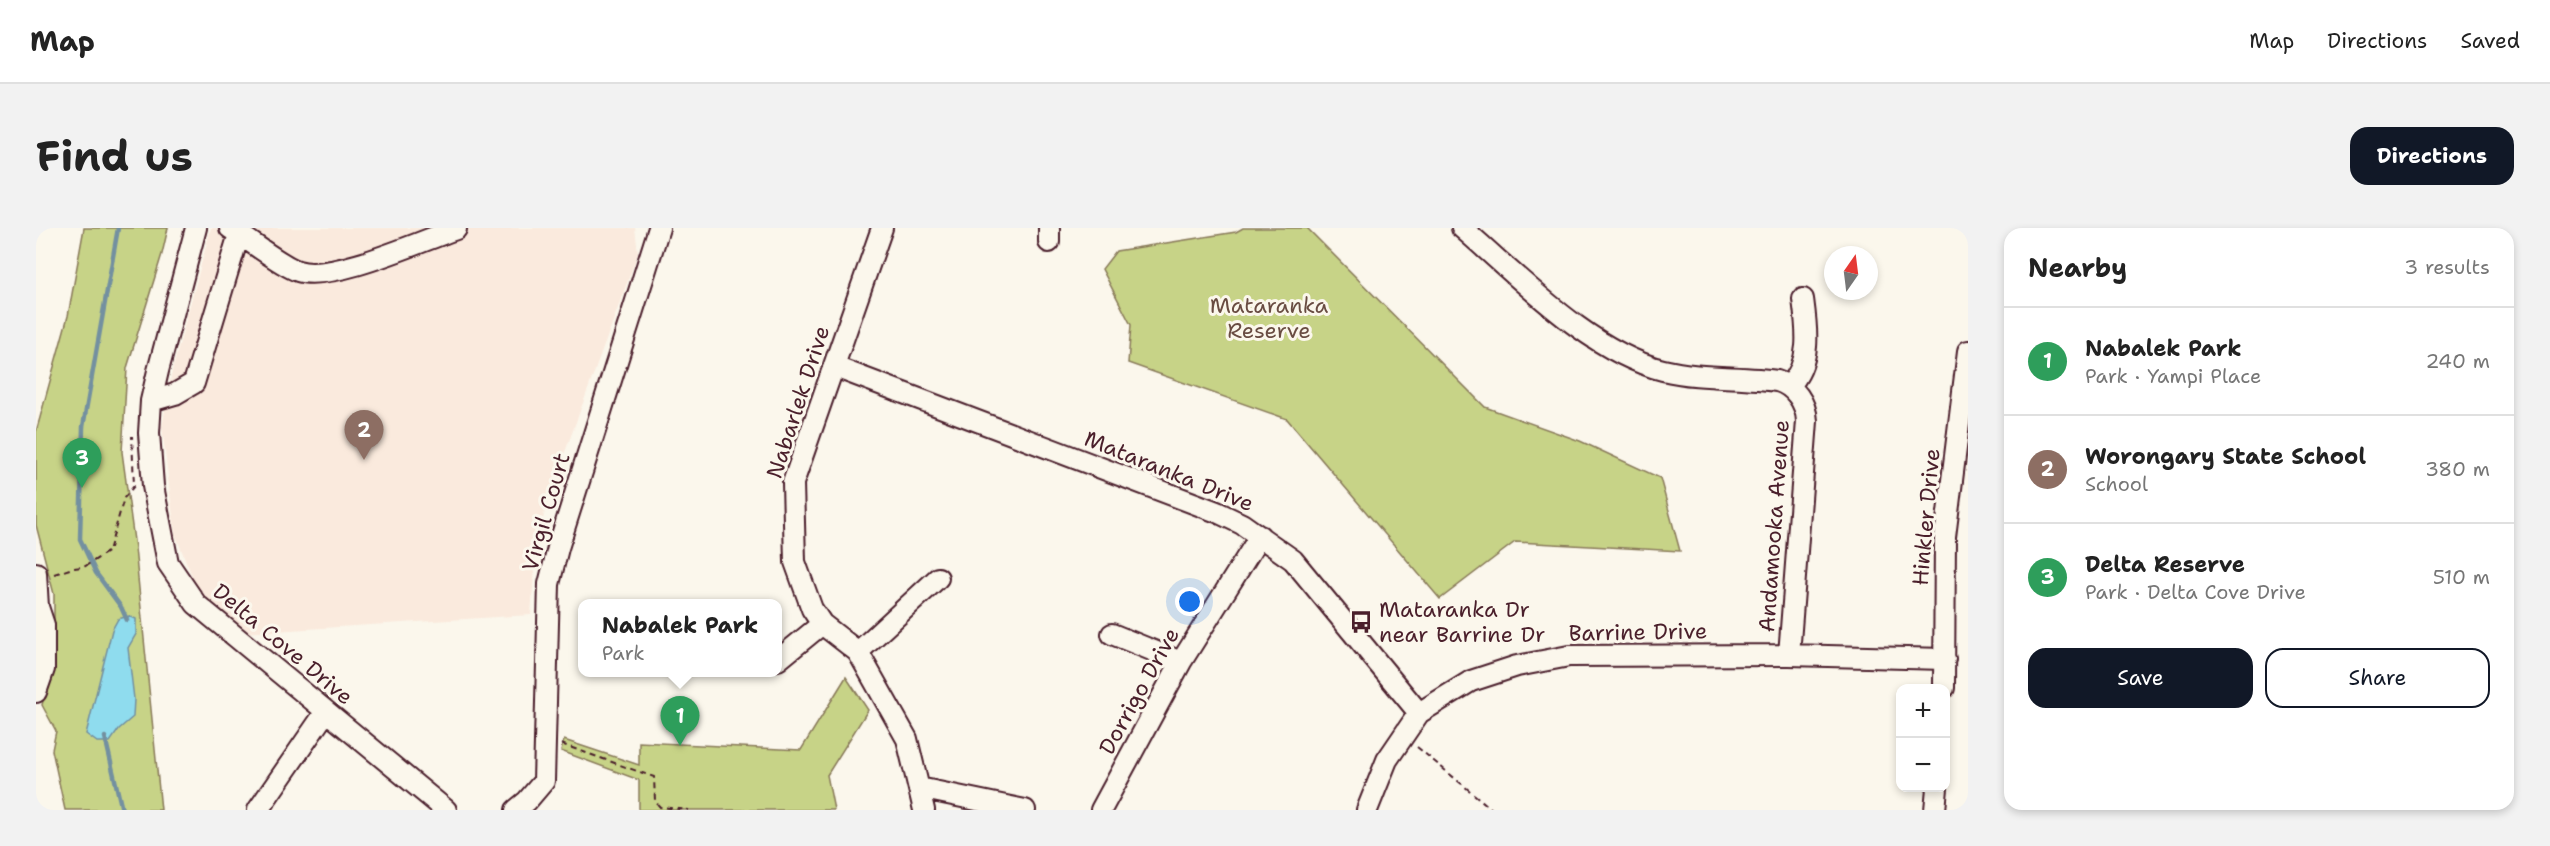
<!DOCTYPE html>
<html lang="en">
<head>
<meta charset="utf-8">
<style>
  body { margin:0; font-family:"Shantell Sans",sans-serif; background:#f2f2f2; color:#222 }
  .controls { position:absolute; right:18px; bottom:18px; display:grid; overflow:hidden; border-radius:12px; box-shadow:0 3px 9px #0003 }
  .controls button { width:54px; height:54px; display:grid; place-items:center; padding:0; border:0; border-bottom:2px solid #e0e0e0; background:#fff; color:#222; font:30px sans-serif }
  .compass { position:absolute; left:1788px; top:18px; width:54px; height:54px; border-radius:50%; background:#fff; box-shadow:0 3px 9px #0003; rotate:14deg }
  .you { position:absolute; left:1154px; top:374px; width:21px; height:21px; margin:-15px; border:4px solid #fff; border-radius:50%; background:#1a73e8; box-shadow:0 0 0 9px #1a73e833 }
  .badge { display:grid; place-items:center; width:39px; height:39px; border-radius:50%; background:#111827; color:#fff; font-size:20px; font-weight:700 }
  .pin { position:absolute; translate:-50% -50px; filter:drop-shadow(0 2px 3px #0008) }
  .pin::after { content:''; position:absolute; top:32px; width:21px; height:18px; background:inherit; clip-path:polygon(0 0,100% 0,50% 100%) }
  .popup { position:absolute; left:542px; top:371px; width:204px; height:78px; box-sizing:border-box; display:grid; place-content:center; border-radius:12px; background:#fff; filter:drop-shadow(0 2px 4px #0005); font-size:20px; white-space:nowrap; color:#767676 }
  .popup b { font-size:22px; color:#222 }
  .popup::after { content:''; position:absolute; left:50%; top:100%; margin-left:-12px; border:12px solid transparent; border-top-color:#fff }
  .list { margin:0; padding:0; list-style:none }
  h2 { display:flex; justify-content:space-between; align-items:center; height:78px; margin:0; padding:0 24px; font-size:26px }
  h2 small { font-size:20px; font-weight:400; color:#767676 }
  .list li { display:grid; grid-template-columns:39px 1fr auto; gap:18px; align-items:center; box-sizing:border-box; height:108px; padding:0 24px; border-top:2px solid #e0e0e0 }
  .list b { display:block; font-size:22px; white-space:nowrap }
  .list p { margin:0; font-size:20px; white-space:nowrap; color:#767676 }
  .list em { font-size:20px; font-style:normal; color:#767676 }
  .actions { display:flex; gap:12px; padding:18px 24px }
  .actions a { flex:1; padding:14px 0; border:2px solid #111827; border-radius:18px; text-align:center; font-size:21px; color:#111827 }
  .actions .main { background:#111827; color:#fff }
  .map { position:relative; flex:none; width:1932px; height:582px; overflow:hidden; border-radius:18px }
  header { display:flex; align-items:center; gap:36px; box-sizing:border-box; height:84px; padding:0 30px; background:#fff; border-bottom:2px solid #e0e0e0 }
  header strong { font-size:28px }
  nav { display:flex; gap:33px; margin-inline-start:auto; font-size:21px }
  .intro { display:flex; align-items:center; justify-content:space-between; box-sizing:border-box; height:144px; padding:0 36px }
  h1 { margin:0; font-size:42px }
  .button { padding:15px 27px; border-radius:18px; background:#111827; color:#fff; font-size:21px; font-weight:700 }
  main { display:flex; gap:36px; padding:0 36px }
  aside { flex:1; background:#fff; border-radius:18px; box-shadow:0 3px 9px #0003 }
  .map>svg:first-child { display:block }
  .built { fill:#faeadd }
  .green { fill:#c7d387; stroke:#887959; stroke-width:1.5 }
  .water { fill:#8fdcee; stroke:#7390a0; stroke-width:1.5 }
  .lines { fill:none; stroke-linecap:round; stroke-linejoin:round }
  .stream { stroke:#7390a0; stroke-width:4.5 }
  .minor-casing { stroke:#4a1f2b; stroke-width:24 }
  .path { stroke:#4a1f2b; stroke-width:2; stroke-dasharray:6 4.5; stroke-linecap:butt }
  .minor { stroke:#fbf7ec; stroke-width:20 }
  .labels { text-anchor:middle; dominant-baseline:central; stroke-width:6; stroke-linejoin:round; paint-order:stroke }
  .park-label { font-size:22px; fill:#694c42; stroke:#fbf7ec }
  .street-label { font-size:22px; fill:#4a1f2b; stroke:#fbf7ec }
  .poi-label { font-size:22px; fill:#4a1f2b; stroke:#fbf7ec; text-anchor:start }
</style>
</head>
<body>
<header>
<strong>Map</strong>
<nav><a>Map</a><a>Directions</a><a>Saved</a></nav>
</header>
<div class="intro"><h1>Find us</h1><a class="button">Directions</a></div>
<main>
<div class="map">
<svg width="1932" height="582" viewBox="0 0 1932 582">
  <rect width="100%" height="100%" fill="#fbf7ec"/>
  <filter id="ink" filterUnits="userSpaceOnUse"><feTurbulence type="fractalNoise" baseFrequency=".0167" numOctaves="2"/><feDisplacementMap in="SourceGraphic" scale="12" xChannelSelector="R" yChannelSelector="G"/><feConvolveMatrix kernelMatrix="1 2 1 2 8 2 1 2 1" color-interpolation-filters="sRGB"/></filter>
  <g filter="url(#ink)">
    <path class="built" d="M175,0H599L602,25L514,265L500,317L495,387L206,405L162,363L139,306L126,199L136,143Z"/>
    <path class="green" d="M48,0H132L126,26L91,140L86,224L99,320L125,582H29L16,522L20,503L6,477L18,428V366L0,297V204L32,88Z
      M1207,0H1271L1449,179L1544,213L1624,250L1644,323L1479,314L1404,371L1251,191L1092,135L1095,97L1066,41L1080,23L1200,4Z
      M810,449L832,482L791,547L798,582H603V552L525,523L528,512L603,537V514L765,522Z"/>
    <path class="water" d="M93,388L100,391V406L92,420L98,471L97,489L83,501L74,514H61L50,506L76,402L82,391Z"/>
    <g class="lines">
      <path class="stream" d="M82,0L47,199L44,311L60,345L85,379L91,392
        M69,509L86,582"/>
      <g class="minor-casing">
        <path id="minor" d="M160,0L122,143L115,173L113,205L117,258L132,335L160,376L410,582
          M846,0L757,255L759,334L776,381L786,396L822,424L871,511L888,582
          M1426,0C1483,49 1554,124 1627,142C1664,151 1704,148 1741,153C1759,158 1770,175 1771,193L1753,427
          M203,6C217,15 248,39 262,43C296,54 385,13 420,1
          M1013,14V0
          M799,139L1181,284L1206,296L1257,332L1383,485
          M1753,158C1776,135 1771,101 1767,71
          M115,173L139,166L158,155L203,6L194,0
          M0,345L2,379L8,397V441L0,464
          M1076,406L1145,434
          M822,424L902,350
          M742,432L786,396
          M1908,460L1909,309L1932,123
          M883,560L989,582
          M222,582L289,485
          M480,582L491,573L508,553L513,356L522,320L623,0
          M1065,582L1145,434L1224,308
          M1331,582L1351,532L1383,485L1435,453L1481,438L1533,428L1753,427L1909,431
          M1899,582L1901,560"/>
      </g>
      <path class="path" d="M18,346L37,340L48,339L73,323L88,270L98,258L96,208
        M525,516L618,549L619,573L624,579L653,582
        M1381,519L1457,582"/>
      <use href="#minor" class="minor"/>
    </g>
  </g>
  <defs>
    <g id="bus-bare" transform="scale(1.8)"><path d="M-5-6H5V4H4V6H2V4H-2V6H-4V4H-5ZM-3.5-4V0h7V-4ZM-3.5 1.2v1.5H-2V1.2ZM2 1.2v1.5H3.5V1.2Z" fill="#4a1f2b" stroke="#fbf7ec" stroke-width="2.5" paint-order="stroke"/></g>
  </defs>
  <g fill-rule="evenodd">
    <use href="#bus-bare" x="1325" y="394"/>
  </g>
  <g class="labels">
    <g class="park-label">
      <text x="1233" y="77">Mataranka<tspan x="1233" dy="25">Reserve</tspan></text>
    </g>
    <g class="street-label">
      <text transform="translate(762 174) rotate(-72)">Nabarlek Drive</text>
      <text transform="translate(1133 243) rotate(22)">Mataranka Drive</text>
      <text transform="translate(510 284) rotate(-74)">Virgil Court</text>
      <text transform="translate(1890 289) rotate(-85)">Hinkler Drive</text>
      <text transform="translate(1738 298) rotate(-86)">Andamooka Avenue</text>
      <text transform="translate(1602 404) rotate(-1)">Barrine Drive</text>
      <text transform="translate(247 416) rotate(40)">Delta Cove Drive</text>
      <text transform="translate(1103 463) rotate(-61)">Dorrigo Drive</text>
    </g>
    <g class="poi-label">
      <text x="1343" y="381">Mataranka Dr<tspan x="1343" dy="25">near Barrine Dr</tspan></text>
    </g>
  </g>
</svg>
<div class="controls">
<button>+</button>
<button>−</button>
</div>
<svg class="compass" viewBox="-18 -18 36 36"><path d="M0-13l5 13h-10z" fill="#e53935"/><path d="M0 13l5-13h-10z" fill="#767676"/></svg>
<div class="you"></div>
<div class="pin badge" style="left:644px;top:518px;background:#2e9e5b">1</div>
<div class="popup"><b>Nabalek Park</b>Park</div>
<div class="pin badge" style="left:328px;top:232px;background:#8d6e63">2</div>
<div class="pin badge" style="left:46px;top:260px;background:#2e9e5b">3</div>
</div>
<aside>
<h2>Nearby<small>3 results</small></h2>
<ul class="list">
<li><span class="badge" style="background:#2e9e5b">1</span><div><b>Nabalek Park</b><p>Park · Yampi Place</p></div><em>240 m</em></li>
<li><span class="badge" style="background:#8d6e63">2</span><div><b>Worongary State School</b><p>School</p></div><em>380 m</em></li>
<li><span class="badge" style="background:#2e9e5b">3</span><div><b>Delta Reserve</b><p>Park · Delta Cove Drive</p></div><em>510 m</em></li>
</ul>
<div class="actions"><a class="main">Save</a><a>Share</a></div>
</aside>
</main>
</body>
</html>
